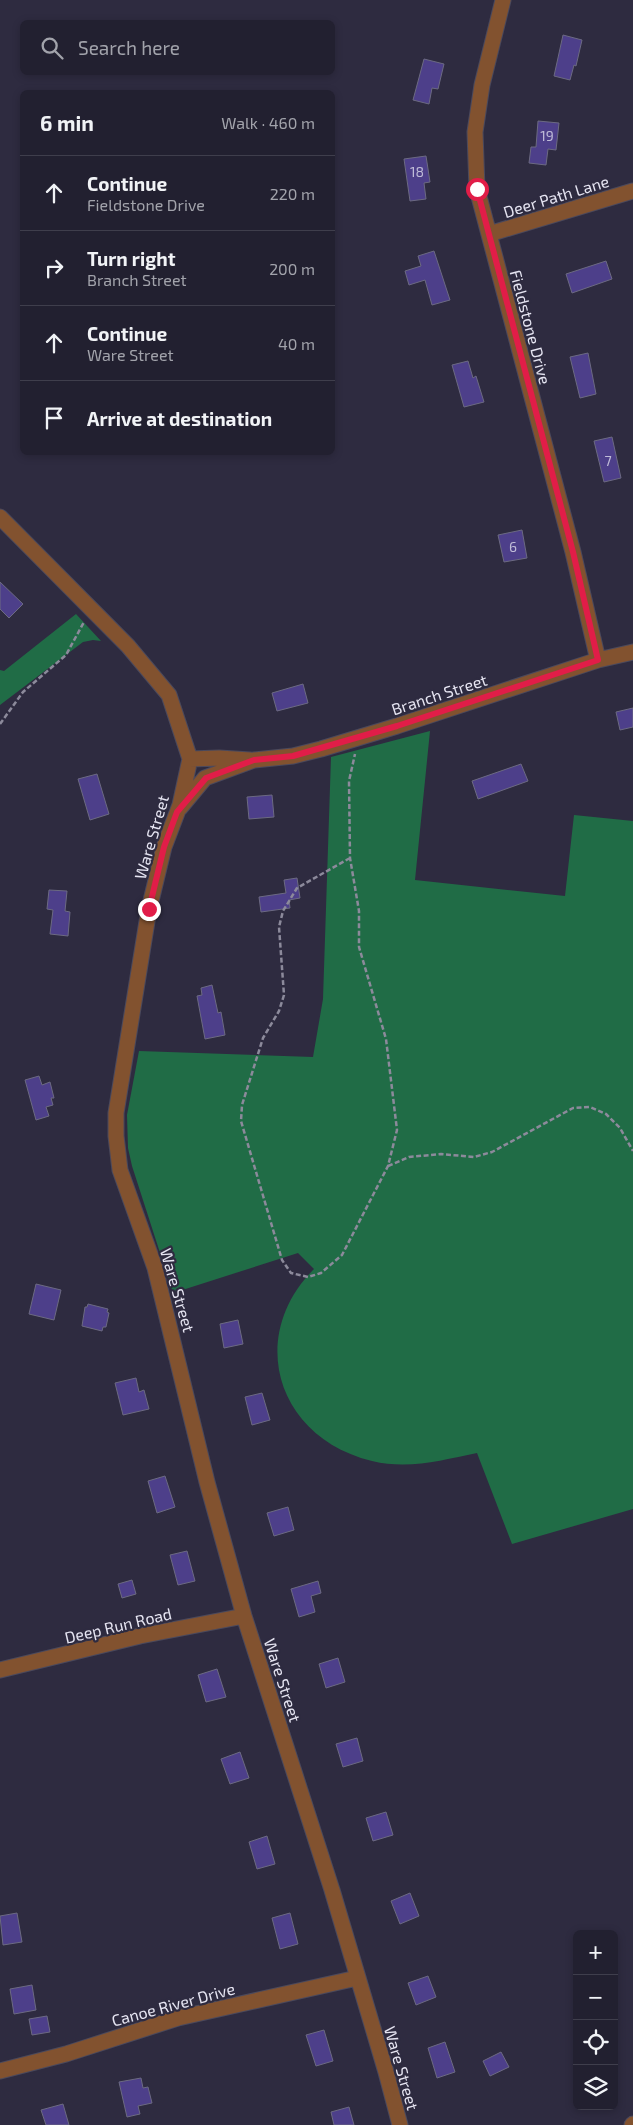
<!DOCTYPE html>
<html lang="en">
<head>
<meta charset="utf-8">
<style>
  body { margin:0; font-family:"Exo 2",sans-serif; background:#2a2838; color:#f1f3f6 }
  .controls { position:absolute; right:15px; bottom:15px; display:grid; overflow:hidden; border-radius:8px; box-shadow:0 2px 8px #0003 }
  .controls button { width:45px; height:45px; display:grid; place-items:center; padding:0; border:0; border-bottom:1px solid #3f3e4c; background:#222030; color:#f1f3f6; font:25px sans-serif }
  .stop { position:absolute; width:15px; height:15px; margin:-11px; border:4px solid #e11d48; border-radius:50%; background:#fff }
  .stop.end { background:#e11d48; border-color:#fff; box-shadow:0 1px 5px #0008 }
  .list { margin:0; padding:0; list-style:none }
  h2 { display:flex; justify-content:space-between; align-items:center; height:65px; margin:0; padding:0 20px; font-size:21px }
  h2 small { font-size:16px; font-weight:400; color:#a2a3ab }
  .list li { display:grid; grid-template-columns:32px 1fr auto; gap:15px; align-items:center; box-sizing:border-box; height:75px; padding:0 20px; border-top:1px solid #3f3e4c }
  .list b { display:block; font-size:19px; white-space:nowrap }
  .list p { margin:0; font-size:16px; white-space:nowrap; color:#a2a3ab }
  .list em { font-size:16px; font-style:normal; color:#a2a3ab }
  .icon { flex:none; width:28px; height:28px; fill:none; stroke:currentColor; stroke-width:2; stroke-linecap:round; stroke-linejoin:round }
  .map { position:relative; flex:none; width:633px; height:2125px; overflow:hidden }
  .search { position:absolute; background:#222030; box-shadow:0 2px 8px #0003; left:20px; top:20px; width:315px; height:55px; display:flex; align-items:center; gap:12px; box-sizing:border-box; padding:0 18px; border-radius:8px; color:#a2a3ab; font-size:19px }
  .panel { position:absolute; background:#222030; box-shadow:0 2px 8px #0003; left:20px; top:90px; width:315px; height:365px; border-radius:8px }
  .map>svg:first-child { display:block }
  .forest { fill:#206c46 }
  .building { fill:#4d3f8a; stroke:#6c6a82 }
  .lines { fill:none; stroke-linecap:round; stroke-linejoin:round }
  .minor-casing { stroke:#4b495c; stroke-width:17 }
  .path { stroke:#8c8a9b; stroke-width:2.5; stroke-dasharray:5 2.5; stroke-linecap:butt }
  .minor { stroke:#82522f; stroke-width:15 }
  .route { stroke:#e11d48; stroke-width:6 }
  .labels { text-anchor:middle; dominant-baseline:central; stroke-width:4.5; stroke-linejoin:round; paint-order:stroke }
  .number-label { font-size:14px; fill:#c0bcd8 }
  .street-label { font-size:16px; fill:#e6e5f2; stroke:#2e2b40 }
</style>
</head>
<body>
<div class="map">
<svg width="633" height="2125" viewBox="0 0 633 2125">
  <rect width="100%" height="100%" fill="#2e2b40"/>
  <path class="forest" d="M76,614L101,641L93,640L83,642L0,705V670L4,671Z
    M430,731L415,880L565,896L574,815L633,821V1509L512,1544L477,1453C442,1460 409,1470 372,1461C277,1438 246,1337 314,1269L298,1253L173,1293L132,1166L128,1148L127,1115L139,1051L313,1057L323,999L331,757Z"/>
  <path class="building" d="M563,35L582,40L576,66L574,65L570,80L554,76Z
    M424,59L444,64L438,89L432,88L429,104L413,100Z
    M538,121L559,123L556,150L548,149L546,165L529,163L531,147H536Z
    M426,156L430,182L424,183L426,199L410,201L404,159Z
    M434,251L450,300L432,305L425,280L409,285L405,271L421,266L418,256Z
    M606,261L612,279L572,293L566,274Z
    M588,353L596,394L580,398L570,357Z
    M468,361L473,378L476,376L484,402L464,407L452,365Z
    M612,437L621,478L604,482L594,441Z
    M522,530L527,558L504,562L498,535Z
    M0,582L23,604L9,618L0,609Z
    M303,684L308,703L277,711L272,693Z
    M633,708V727L620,730L616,712Z
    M521,764L528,781L478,799L472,781Z
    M97,774L109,814L90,820L78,779Z
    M272,795L274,817L249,819L247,797Z
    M297,878L300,898L289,900L290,908L261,912L259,897L286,893L284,880Z
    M49,890L67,891L65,911L70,912L68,936L50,934L53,910L47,909Z
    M212,985L218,1013L221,1012L225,1035L205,1039L197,996L202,995L201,988Z
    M39,1076L42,1085L50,1082L54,1098H51L53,1105L46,1107L49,1116L36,1120L25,1080Z
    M36,1284L61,1290L54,1320L29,1314Z
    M88,1304L108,1309L107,1312L109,1313L106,1327H103L102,1331L82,1326L85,1307H87Z
    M238,1320L243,1344L224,1348L220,1324Z
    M136,1378L139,1392L144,1390L149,1409L123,1415L115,1383Z
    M262,1393L270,1420L252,1425L245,1397Z
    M165,1476L175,1507L157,1513L148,1481Z
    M288,1507L294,1530L274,1536L267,1513Z
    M187,1551L195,1581L178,1585L170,1555Z
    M132,1580L136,1594L122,1598L118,1584Z
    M318,1581L321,1593L311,1596L315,1612L299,1617L291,1589Z
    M338,1658L345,1682L326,1688L319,1664Z
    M217,1669L226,1697L206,1702L198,1675Z
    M357,1738L363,1761L343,1767L336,1744Z
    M240,1752L249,1778L230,1784L221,1759Z
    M386,1812L393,1835L373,1841L366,1818Z
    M267,1836L275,1864L257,1869L249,1842Z
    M410,1893L419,1916L400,1924L391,1901Z
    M17,1913L22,1942L3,1945L0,1916Z
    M290,1913L298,1944L280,1949L272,1918Z
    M428,1976L436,1997L416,2005L408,1983Z
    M32,1985L36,2010L14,2014L10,1989Z
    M47,2016L50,2032L32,2035L29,2019Z
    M324,2030L333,2061L316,2066L306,2035Z
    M445,2042L455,2072L437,2078L428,2048Z
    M501,2052L509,2067L490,2076L483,2061Z
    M141,2078L143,2088L148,2087L152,2103L138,2106L140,2114L127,2117L119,2082Z
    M63,2104L69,2125H46L41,2110Z
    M349,2107L354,2125H334L331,2112Z"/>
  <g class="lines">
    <g class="minor-casing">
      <path id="minor" d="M503,0L482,85L475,132L477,189L573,552L598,660
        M489,234L633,191
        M0,517L128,646L169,695L190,759L180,805L164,847L149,909L116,1113V1136L120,1170L155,1268L207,1482L244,1616L332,1890L386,2072L400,2125
        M190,759L219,758L250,760
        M180,808L205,778L254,760L293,756L321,749L397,726L598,660L633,652
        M0,1670L140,1636L244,1616
        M0,2071L66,2054L178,2018L357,1978
        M632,2125L633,2124"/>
    </g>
    <path class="path" d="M0,724L23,692L66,655L84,622
      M350,858L297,888L283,911L279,927L284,995L279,1011L263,1038L242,1105L241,1121L282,1260L291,1273L308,1277L321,1273L342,1255L388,1166L397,1130L386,1039L359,947V911L350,858L349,781L355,754
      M388,1166L409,1157L441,1154L474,1157L492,1152L573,1108L590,1107L606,1114L620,1128L633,1151"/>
    <use href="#minor" class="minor"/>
  </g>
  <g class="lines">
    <path class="route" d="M149,909L164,847L177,812L206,778L254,760L293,756L397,726L598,660L573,552L477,189"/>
  </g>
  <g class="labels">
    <g class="number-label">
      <text x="547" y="135">19</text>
      <text x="417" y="171">18</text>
      <text x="608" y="460">7</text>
      <text x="513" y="546">6</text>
    </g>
    <g class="street-label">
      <text transform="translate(556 196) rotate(-17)">Deer Path Lane</text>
      <text transform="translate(531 327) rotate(75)">Fieldstone Drive</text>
      <text transform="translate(439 694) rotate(-18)">Branch Street</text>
      <text transform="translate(151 837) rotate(-74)">Ware Street</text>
      <text transform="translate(178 1290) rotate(74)">Ware Street</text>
      <text transform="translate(118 1625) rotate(-13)">Deep Run Road</text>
      <text transform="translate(283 1680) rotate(72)">Ware Street</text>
      <text transform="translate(173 2004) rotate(-15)">Canoe River Drive</text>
      <text transform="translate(402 2068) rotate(74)">Ware Street</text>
    </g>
  </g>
</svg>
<div class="controls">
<button>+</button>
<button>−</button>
<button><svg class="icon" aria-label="locate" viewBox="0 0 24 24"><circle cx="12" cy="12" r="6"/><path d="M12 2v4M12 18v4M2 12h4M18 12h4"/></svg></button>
<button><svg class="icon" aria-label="layers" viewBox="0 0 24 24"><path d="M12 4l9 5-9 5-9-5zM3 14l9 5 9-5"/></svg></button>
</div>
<div class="stop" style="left:477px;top:189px"></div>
<div class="stop end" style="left:149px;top:909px"></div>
<div class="search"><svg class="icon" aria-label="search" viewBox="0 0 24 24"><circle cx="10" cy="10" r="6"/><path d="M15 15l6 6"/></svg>Search here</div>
<section class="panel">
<h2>6 min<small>Walk · 460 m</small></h2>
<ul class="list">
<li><svg class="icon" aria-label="ahead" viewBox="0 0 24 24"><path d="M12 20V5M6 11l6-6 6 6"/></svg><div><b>Continue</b><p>Fieldstone Drive</p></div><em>220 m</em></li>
<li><svg class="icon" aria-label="right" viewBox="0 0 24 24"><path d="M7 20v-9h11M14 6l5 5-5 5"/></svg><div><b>Turn right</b><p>Branch Street</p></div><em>200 m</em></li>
<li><svg class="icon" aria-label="ahead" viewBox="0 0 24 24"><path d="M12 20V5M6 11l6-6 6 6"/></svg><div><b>Continue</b><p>Ware Street</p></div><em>40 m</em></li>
<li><svg class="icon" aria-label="arrive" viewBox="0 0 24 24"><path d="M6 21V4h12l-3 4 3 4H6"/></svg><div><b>Arrive at destination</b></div></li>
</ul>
</section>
</div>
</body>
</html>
